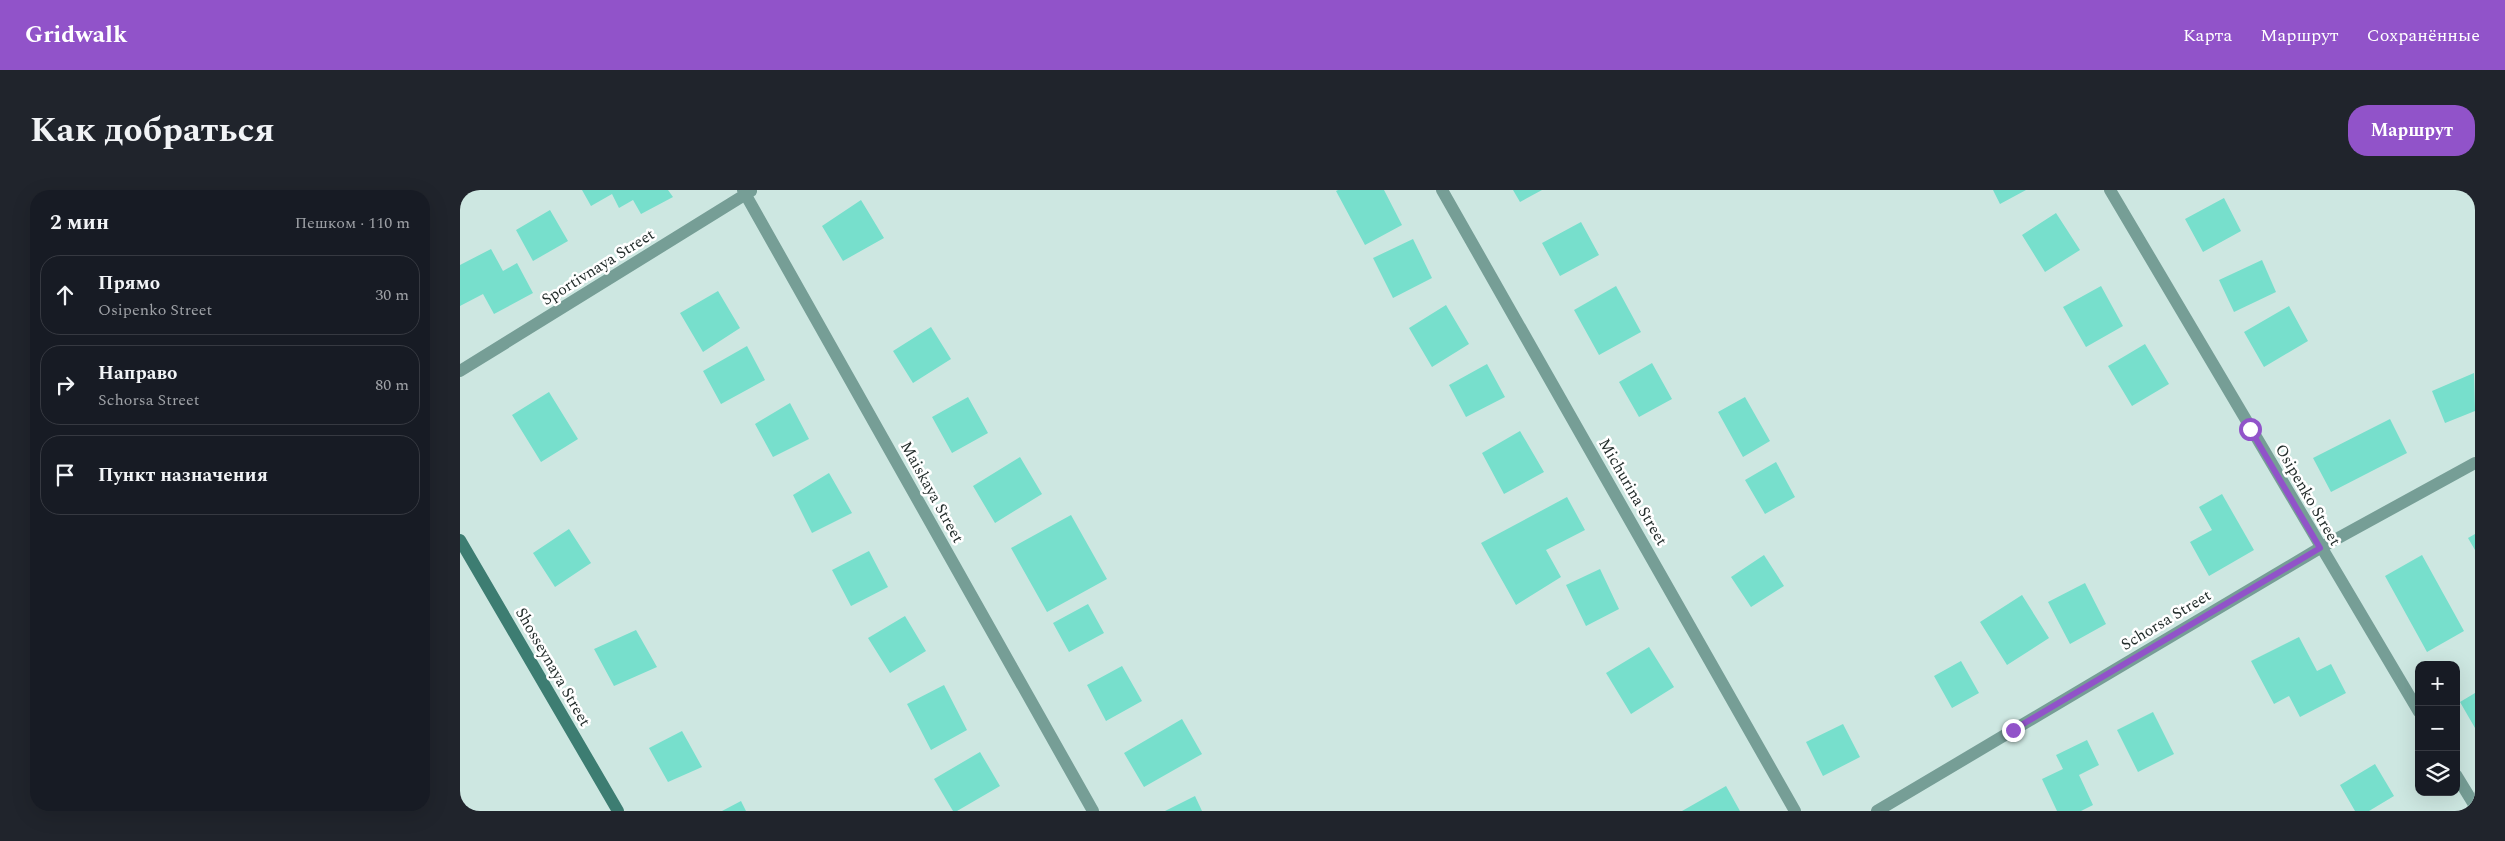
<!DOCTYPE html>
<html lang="ru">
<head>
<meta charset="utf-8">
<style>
  body { margin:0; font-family:Spectral,serif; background:#20242c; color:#f1f3f6 }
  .controls { position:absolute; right:15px; bottom:15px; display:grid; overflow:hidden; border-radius:10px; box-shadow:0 5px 20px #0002 }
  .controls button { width:45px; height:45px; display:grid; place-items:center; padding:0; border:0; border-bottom:1px solid #363941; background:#171b24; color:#f1f3f6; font:25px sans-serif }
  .stop { position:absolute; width:15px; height:15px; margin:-11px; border:4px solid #9153c9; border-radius:50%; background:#fff }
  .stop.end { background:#9153c9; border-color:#fff; box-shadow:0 1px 5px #0008 }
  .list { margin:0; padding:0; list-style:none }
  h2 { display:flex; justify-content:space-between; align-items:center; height:65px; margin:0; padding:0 20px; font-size:21px }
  h2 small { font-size:16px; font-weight:400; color:#9ea1a6 }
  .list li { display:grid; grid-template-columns:32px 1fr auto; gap:15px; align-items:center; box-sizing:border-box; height:80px; margin:0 10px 10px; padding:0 10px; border:1px solid #363941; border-radius:20px }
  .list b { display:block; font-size:19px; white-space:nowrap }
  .list p { margin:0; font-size:16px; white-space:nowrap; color:#9ea1a6 }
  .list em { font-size:16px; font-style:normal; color:#9ea1a6 }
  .icon { flex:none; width:28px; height:28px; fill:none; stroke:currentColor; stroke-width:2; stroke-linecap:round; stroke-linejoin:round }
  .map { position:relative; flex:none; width:2015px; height:621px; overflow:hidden; border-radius:20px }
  header { display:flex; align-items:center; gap:30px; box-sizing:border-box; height:70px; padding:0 25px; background:#9153c9; color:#fff }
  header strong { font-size:24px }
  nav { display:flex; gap:28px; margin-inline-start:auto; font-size:18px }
  .intro { display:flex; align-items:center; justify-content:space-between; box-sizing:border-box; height:120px; padding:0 30px }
  h1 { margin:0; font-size:35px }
  .button { padding:12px 22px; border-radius:20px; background:#9153c9; color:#fff; font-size:18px; font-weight:700 }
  main { display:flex; gap:30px; padding:0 30px }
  aside { flex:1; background:#171b24; border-radius:20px; box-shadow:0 5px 20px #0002 }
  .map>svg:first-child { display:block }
  .building { fill:#77dfcc }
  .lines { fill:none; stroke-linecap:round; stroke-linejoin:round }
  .street { stroke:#769e96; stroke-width:12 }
  .secondary { stroke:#3d7d72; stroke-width:12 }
  .route { stroke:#9153c9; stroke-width:6 }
  .labels { text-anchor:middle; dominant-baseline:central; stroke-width:5; stroke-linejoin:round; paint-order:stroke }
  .street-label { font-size:16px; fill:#232d2b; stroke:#fff }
</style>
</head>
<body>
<header>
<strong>Gridwalk</strong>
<nav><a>Карта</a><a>Маршрут</a><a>Сохранённые</a></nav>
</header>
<div class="intro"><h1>Как добраться</h1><a class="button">Маршрут</a></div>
<main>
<aside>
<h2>2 мин<small>Пешком · 110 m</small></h2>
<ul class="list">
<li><svg class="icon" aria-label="ahead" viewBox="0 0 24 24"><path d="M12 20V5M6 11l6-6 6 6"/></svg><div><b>Прямо</b><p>Osipenko Street</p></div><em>30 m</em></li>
<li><svg class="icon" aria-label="right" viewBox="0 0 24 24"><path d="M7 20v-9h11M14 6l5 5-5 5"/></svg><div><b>Направо</b><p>Schorsa Street</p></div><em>80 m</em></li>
<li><svg class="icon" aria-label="arrive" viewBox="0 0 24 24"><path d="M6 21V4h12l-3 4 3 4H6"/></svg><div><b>Пункт назначения</b></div></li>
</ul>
</aside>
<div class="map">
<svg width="2015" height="621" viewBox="0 0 2015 621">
  <rect width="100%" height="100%" fill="#cde7e1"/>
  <path class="building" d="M122,0H208L213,7L181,24L173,10L159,18L152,4L131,16Z
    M878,0H924L942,35L905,55L876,1Z
    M1053,0H1082L1060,12Z
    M1533,0H1566L1540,14Z
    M1764,8L1781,41L1743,62L1725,29Z
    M401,10L424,48L383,71L362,36Z
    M90,20L108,51L73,71L56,40Z
    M1596,23L1620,60L1585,82L1562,45Z
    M1121,32L1139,65L1100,86L1082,53Z
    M953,49L972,88L933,108L913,68Z
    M31,59L43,81L57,73L73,103L34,124L23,104L0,116V75Z
    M1802,70L1816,102L1774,122L1759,90Z
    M1156,96L1181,142L1139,165L1114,120Z
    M1641,96L1663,136L1626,157L1603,117Z
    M258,101L280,138L243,162L220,123Z
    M986,115L1009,154L972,177L949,138Z
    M1829,116L1848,151L1804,177L1784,142Z
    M471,137L491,169L453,193L433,161Z
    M1685,154L1709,194L1672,216L1648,176Z
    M287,156L305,190L261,214L243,181Z
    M1192,173L1212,209L1179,227L1159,192Z
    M1027,174L1045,207L1006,227L989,195Z
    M2014,183L2015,221L1985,233L1972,201Z
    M89,202L118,249L81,272L52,225Z
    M508,207L528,243L492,263L472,227Z
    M1285,207L1310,251L1283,267L1258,222Z
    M330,213L349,249L313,267L295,234Z
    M1930,229L1947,263L1871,302L1853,268Z
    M1060,241L1084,282L1044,304L1022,263Z
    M560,267L582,304L535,333L513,296Z
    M1316,272L1335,307L1305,324L1285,290Z
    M369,283L392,323L352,343L333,305Z
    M1762,304L1794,360L1749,386L1730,352L1752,340L1739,317Z
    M1107,307L1125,340L1086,360L1101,387L1056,415L1021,353Z
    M611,325L647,389L587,422L551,358Z
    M109,339L131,373L95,397L73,363Z
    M2015,344V360L2008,348Z
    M409,361L428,397L391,416L372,380Z
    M1304,365L1324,396L1291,417L1271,387Z
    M1962,365L2004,441L1967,462L1925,386Z
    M1140,379L1159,419L1126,436L1106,395Z
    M1625,393L1646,434L1610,454L1588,412Z
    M1562,405L1589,448L1547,475L1520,432Z
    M628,414L644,443L609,462L593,433Z
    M445,426L466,461L430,483L408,448Z
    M176,440L197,477L154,496L134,459Z
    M1839,447L1857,481L1871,474L1886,503L1840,527L1829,506L1814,514L1791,471Z
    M1189,457L1214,497L1171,524L1146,483Z
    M1501,471L1519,503L1492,518L1474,486Z
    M662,476L682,511L646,531L627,495Z
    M484,495L507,540L471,560L447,514Z
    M2015,503V538L2000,512Z
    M1693,522L1714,564L1678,582L1657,540Z
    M722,529L742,564L684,597L664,563Z
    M1383,534L1400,567L1363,586L1346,552Z
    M222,541L242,577L208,592L189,558Z
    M1627,550L1639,575L1619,585L1633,615L1621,621H1597L1582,589L1603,579L1596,565Z
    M520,562L540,596L497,621H493L474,589Z
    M1915,574L1934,606L1909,621H1895L1880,595Z
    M1266,596L1280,621H1222Z
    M735,606L742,621H705Z
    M281,611L286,621H262Z"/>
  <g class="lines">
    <path class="street" d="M283,0L633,621
      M982,0L1335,621
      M1650,0L1959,522
      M0,181L291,1
      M1996,585L2015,616
      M1417,621L1860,358L2015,273"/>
    <path class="secondary" d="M0,350L158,621"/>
  </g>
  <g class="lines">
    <path class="route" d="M1553,540L1860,358L1790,239"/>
  </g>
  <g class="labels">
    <g class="street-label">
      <text transform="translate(138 77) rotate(-32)">Sportivnaya Street</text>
      <text transform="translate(472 302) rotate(61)">Maiskaya Street</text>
      <text transform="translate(1173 302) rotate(60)">Michurina Street</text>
      <text transform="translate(1848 305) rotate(60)">Osipenko Street</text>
      <text transform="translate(1706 430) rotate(-31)">Schorsa Street</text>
      <text transform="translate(93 477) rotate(60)">Shosseynaya Street</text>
    </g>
  </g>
</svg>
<div class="controls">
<button>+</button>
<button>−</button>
<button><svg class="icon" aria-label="layers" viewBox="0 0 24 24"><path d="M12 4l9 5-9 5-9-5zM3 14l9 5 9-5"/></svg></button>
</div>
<div class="stop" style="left:1790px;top:239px"></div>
<div class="stop end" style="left:1553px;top:540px"></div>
</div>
</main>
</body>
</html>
